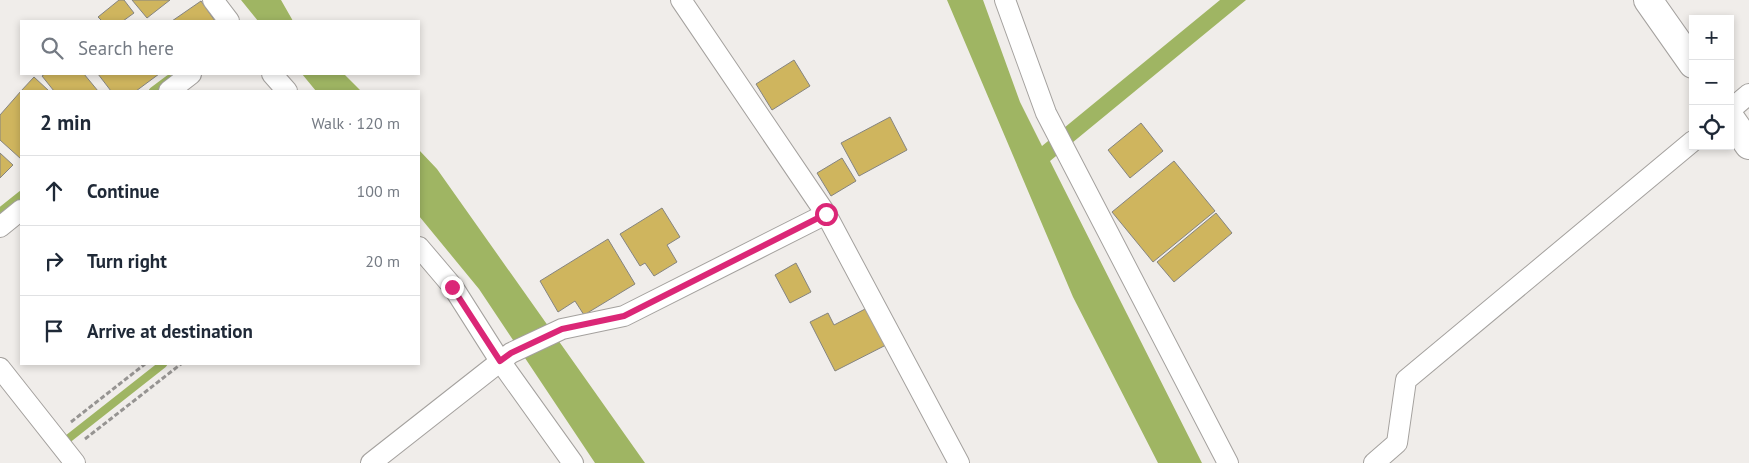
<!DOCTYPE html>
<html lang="en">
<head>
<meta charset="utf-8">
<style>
  body { margin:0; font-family:"PT Sans",sans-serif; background:#f2f2f3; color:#1f2937 }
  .controls { position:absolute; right:15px; top:15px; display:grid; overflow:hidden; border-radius:0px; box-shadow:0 2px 8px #0003 }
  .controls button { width:45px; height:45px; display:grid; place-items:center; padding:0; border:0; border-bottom:1px solid #e0e1e3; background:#fff; color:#1f2937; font:25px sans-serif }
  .stop { position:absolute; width:15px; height:15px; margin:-11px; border:4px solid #db2777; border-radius:50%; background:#fff }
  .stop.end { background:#db2777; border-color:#fff; box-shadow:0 1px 5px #0008 }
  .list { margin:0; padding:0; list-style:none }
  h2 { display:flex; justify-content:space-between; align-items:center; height:65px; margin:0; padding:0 20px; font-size:21px }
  h2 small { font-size:16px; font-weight:400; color:#747a83 }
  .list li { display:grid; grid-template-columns:32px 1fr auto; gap:15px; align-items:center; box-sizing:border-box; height:70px; padding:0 20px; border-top:1px solid #e0e1e3 }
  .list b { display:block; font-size:19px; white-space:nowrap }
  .list em { font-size:16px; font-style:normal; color:#747a83 }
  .icon { flex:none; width:28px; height:28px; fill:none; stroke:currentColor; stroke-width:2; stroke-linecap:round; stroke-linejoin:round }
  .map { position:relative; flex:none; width:1749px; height:463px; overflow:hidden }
  .search { position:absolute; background:#fff; box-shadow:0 2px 8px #0003; left:20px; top:20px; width:400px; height:55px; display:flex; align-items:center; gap:12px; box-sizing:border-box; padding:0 18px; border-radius:0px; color:#747a83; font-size:19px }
  .panel { position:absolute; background:#fff; box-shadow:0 2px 8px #0003; left:20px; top:90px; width:400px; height:275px; border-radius:0px }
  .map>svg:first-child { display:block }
  .water { fill:#9fb563 }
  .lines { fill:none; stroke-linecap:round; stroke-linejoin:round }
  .stream { stroke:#9fb563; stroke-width:8 }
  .building { fill:#cfb55e; stroke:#858480 }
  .minor-casing { stroke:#a4a19e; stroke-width:22 }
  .secondary-casing { stroke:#a4a19e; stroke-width:30 }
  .path { stroke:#969492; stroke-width:3; stroke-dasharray:5 2.5; stroke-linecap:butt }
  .minor { stroke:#fff; stroke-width:20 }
  .secondary { stroke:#fff; stroke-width:28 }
  .route { stroke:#db2777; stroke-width:6 }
</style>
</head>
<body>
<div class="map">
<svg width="1749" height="463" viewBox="0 0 1749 463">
  <rect width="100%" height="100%" fill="#f0edea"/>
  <path class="water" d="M241,0H281L293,21H258Z
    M947,0H983L1020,102L1042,146L1220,0H1246L1050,161L1202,463H1158L1073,297Z
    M302,74H344L361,91H316Z
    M419,150L437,169L645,463H595L479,289L419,216Z"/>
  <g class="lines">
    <path class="stream" d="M153,91L169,79
      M0,212L21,195
      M69,438L163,364"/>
  </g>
  <path class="building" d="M119,0H124L134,13L123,21H102L98,17Z
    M132,0H170L147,18Z
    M201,1L215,21H172Z
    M794,60L810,86L772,110L756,84Z
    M45,74H84L98,91H54L42,76Z
    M98,74H159L136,91H111Z
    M34,77L49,91H21Z
    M21,91V159L0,140V115Z
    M890,117L907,150L859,176L841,143Z
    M1141,123L1163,151L1130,178L1108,150Z
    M0,153L13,165L0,178Z
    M842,158L856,181L831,196L817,173Z
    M1174,161L1215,211L1153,262L1112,212Z
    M662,208L680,237L667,245L677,262L654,276L645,263L640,266L620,234Z
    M1216,213L1232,233L1174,282L1157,262Z
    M608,239L635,284L584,315L575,301L558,312L540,281Z
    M796,263L811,292L790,303L775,275Z
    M869,307L888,344L835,371L810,322L828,313L834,325Z"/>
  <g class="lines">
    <g class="minor-casing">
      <path id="minor" d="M213,0L229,21
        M681,0L826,214L959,463
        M1005,0L1046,113L1228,463
        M272,74L287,91
        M169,91L191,74
        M1730,110L1749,94
        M0,227L21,210
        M419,247L453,287L500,361L573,463
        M0,368L75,463
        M371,463L511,353L562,329L624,316L826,214
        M1374,463L1397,443L1406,380L1693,141"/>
    </g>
    <g class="secondary-casing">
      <path id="secondary" d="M1648,0L1693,64
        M1730,118L1749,145"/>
    </g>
    <path class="path" d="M71,422L145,364
      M85,439L181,364"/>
    <use href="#minor" class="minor"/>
    <use href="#secondary" class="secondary"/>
  </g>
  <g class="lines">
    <path class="route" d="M452,287L500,361L511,353L562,329L624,316L826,214"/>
  </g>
</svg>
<div class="controls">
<button>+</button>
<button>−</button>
<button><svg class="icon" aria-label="locate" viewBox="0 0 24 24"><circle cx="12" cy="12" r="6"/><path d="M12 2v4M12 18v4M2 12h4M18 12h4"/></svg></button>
</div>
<div class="stop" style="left:826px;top:214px"></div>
<div class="stop end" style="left:452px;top:287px"></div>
<div class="search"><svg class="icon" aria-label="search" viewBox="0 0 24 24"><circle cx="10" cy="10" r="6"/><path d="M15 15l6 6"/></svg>Search here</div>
<section class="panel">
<h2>2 min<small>Walk · 120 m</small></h2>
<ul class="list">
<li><svg class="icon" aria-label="ahead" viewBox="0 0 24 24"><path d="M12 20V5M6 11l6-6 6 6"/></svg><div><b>Continue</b></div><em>100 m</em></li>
<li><svg class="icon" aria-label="right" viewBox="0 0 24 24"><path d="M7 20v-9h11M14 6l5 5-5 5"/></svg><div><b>Turn right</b></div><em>20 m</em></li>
<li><svg class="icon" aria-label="arrive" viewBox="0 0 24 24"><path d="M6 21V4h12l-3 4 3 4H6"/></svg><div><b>Arrive at destination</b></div></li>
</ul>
</section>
</div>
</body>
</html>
